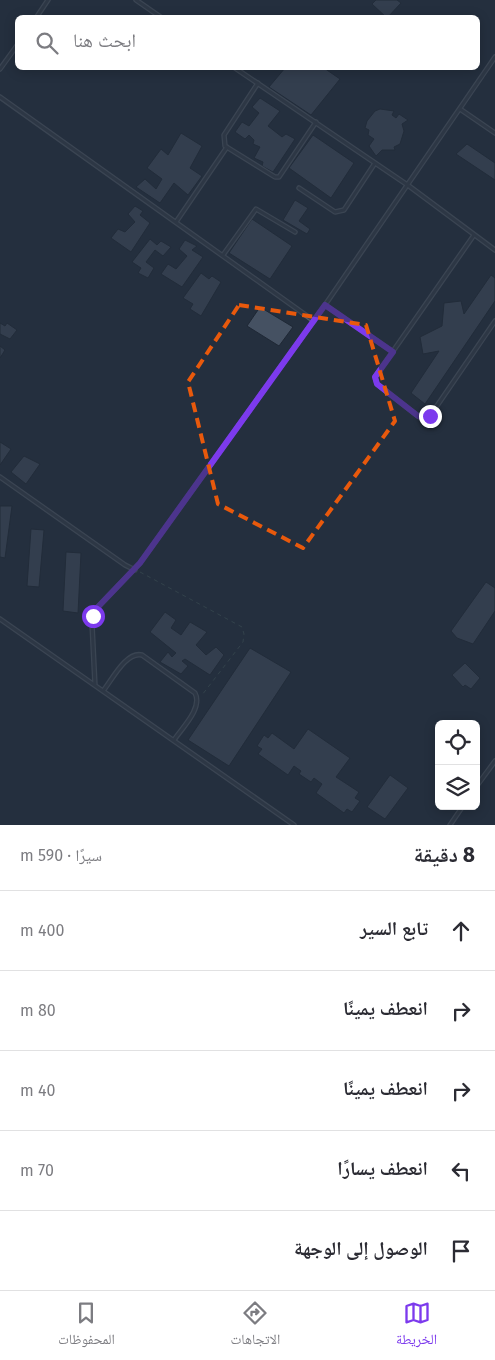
<!DOCTYPE html>
<html lang="ar">
<head>
<meta charset="utf-8">
<style>
  body { margin:0; font-family:"Fira Sans","Noto Naskh Arabic",sans-serif; background:#f7f7f7; color:#2b2b33; direction:rtl }
  .controls { position:absolute; right:15px; bottom:15px; display:grid; overflow:hidden; border-radius:8px; box-shadow:0 2px 12px #0003 }
  .controls button { width:45px; height:45px; display:grid; place-items:center; padding:0; border:0; border-bottom:1px solid #e1e1e2; background:#fff; color:#2b2b33; font:25px sans-serif }
  .stop { position:absolute; width:15px; height:15px; margin:-11px; border:4px solid #7c3aed; border-radius:50%; background:#fff }
  .stop.end { background:#7c3aed; border-color:#fff; box-shadow:0 1px 5px #0008 }
  .list { margin:0; padding:0; list-style:none }
  h2 { display:flex; justify-content:space-between; align-items:center; height:65px; margin:0; padding:0 20px; font-size:21px }
  h2 small { font-size:16px; font-weight:400; color:#7c7c81 }
  .list li { display:grid; grid-template-columns:32px 1fr auto; gap:15px; align-items:center; box-sizing:border-box; height:80px; padding:0 20px; border-top:1px solid #e1e1e2 }
  .list b { display:block; font-size:19px; white-space:nowrap }
  .list em { font-size:16px; font-style:normal; color:#7c7c81 }
  .icon { flex:none; width:28px; height:28px; fill:none; stroke:currentColor; stroke-width:2; stroke-linecap:round; stroke-linejoin:round }
  .map { position:relative; flex:none; width:495px; height:825px; overflow:hidden; direction:ltr }
  .search { position:absolute; background:#fff; box-shadow:0 2px 12px #0003; left:15px; right:15px; top:15px; height:55px; display:flex; align-items:center; gap:12px; box-sizing:border-box; padding:0 18px; border-radius:8px; color:#7c7c81; font-size:19px }
  .sheet { height:465px; background:#fff }
  nav { display:flex; justify-content:space-around; align-items:center; box-sizing:border-box; height:70px; border-top:1px solid #e1e1e2; background:#fff; font-size:14px; color:#7c7c81 }
  nav a { display:grid; justify-items:center; gap:2px }
  nav .on { color:#7c3aed }
  .map>svg:first-child { display:block }
  .building { fill:#455162; stroke:#1f2835 }
  .lines { fill:none; stroke-linecap:round; stroke-linejoin:round }
  .service-casing { stroke:#565f6c; stroke-width:5.5 }
  .path { stroke:#44595c; stroke-width:1; stroke-dasharray:4 4; stroke-linecap:butt }
  .service { stroke:#38414e; stroke-width:3 }
  .route { stroke:#7c3aed; stroke-width:6 }
  .marked { fill:none; stroke:#e8590c; stroke-width:4; stroke-dasharray:10 6; stroke-linejoin:round }
</style>
</head>
<body>
<div class="map">
<svg width="495" height="825" viewBox="0 0 495 825">
  <rect width="100%" height="100%" fill="#242f3e"/>
  <path class="building" d="M376,0H397L401,3L387,18L372,4Z
    M285,68H324L340,79L311,115L269,87Z
    M260,98L280,111L268,126L282,137L286,134L295,139L273,172L262,166L263,162L254,158L260,147L253,144L254,140L249,135L245,139L235,132L242,122L249,126L259,113L252,107Z
    M380,109L394,111L392,115L396,118L399,114L408,120L402,124L404,131L400,144L394,147L395,150H382L376,156L369,146L374,139L368,135L369,130L365,128L367,121L375,111Z
    M181,133L202,146L190,168L202,176L188,195L174,183L160,203L136,187L145,179L156,189L162,179L147,168L161,149L168,155Z
    M313,135L354,163L331,198L289,168Z
    M467,144L495,163V180L456,154Z
    M295,200L308,208L299,221L310,229L307,234L283,220Z
    M135,206L143,211L140,215L150,223L131,252L111,238L118,229L125,232L135,222L128,214Z
    M252,219L292,246L270,279L229,253Z
    M150,239L157,245L161,241L171,247L163,256L155,250L146,262L154,268L148,278L138,273L141,268L132,262Z
    M185,240L197,246L192,250L203,257L182,287L161,274L168,264L176,269L187,256L179,249Z
    M201,273L209,279L212,276L221,282L201,316L190,309L193,304L183,298Z
    M491,275L495,278V301L425,404L411,393L439,351L423,354L420,337L442,326L444,303L461,301L464,314Z
    M260,307L293,327L279,346L247,326Z
    M0,323L5,326L7,323L17,330L10,339L0,334Z
    M0,346L5,350L0,358Z
    M0,442L11,449L0,465Z
    M24,456L40,464L26,484L11,472Z
    M0,506H12L5,558L0,557Z
    M31,529L44,530L39,587L27,586Z
    M66,552L81,553L78,613L63,611Z
    M486,582L495,588V611L473,644L457,638L451,631Z
    M165,612L176,620L171,628L181,635L190,622L207,632L196,645L206,655L216,647L224,655L210,675L185,659L182,661L188,666L181,674L160,662L168,652L172,657L176,653L150,632Z
    M250,648L291,672L229,766L188,740Z
    M465,663L480,678L471,689L465,685L463,687L452,675Z
    M308,729L350,758L336,777L359,792L355,798L360,801L352,812L347,809L344,813L316,793L322,784L314,778L311,782L299,774L301,771L294,766L288,775L258,754L262,749L257,746L264,735L268,738L272,733L294,749Z
    M390,775L408,788L385,819L367,807Z"/>
  <g class="lines">
    <g class="service-casing">
      <path id="service" d="M136,0L162,18
        M36,18L48,0
        M235,68L409,186L495,250
        M0,69L18,44
        M258,83L224,135L225,146L275,177H279L316,122
        M0,97L314,321
        M460,109L495,133
        M299,188L335,212L344,210L375,163
        M176,222L227,147
        M474,235L375,377L377,384L418,416L425,418L430,416L495,321
        M223,255L256,209L295,232
        M325,305L393,352
        M0,477L125,565L135,570
        M0,619L294,825
        M95,685L92,624L95,610L140,563L325,305L495,57
        M103,691C112,680 126,651 142,655L195,693C203,708 182,728 174,740
        M476,787L495,761
        M450,825L463,806"/>
    </g>
    <path class="path" d="M140,572L242,627L244,634L243,642L202,695"/>
    <use href="#service" class="service"/>
  </g>
  <g class="lines">
    <path class="route" d="M93,616L95,610L140,563L325,305L393,352L375,377L377,384L418,416L425,418L430,416"/>
  </g>
  <path d="M0 0H495V825H0ZM239,305L366,325L395,421L303,548L218,504L188,382Z" fill="#242f3e" fill-opacity=".55" fill-rule="evenodd"/>
  <path class="marked" d="M239,305L366,325L395,421L303,548L218,504L188,382Z"/>
</svg>
<div class="controls">
<button><svg class="icon" aria-label="locate" viewBox="0 0 24 24"><circle cx="12" cy="12" r="6"/><path d="M12 2v4M12 18v4M2 12h4M18 12h4"/></svg></button>
<button><svg class="icon" aria-label="layers" viewBox="0 0 24 24"><path d="M12 4l9 5-9 5-9-5zM3 14l9 5 9-5"/></svg></button>
</div>
<div class="stop" style="left:93px;top:616px"></div>
<div class="stop end" style="left:430px;top:416px"></div>
<div class="search"><svg class="icon" aria-label="search" viewBox="0 0 24 24"><circle cx="10" cy="10" r="6"/><path d="M15 15l6 6"/></svg>ابحث هنا</div>
</div>
<section class="sheet">
<h2>8 دقيقة<small>سيرًا · 590 m</small></h2>
<ul class="list">
<li><svg class="icon" aria-label="ahead" viewBox="0 0 24 24"><path d="M12 20V5M6 11l6-6 6 6"/></svg><div><b>تابع السير</b></div><em>400 m</em></li>
<li><svg class="icon" aria-label="right" viewBox="0 0 24 24"><path d="M7 20v-9h11M14 6l5 5-5 5"/></svg><div><b>انعطف يمينًا</b></div><em>80 m</em></li>
<li><svg class="icon" aria-label="right" viewBox="0 0 24 24"><path d="M7 20v-9h11M14 6l5 5-5 5"/></svg><div><b>انعطف يمينًا</b></div><em>40 m</em></li>
<li><svg class="icon" aria-label="left" viewBox="0 0 24 24"><path d="M17 20v-9H6M10 6l-5 5 5 5"/></svg><div><b>انعطف يسارًا</b></div><em>70 m</em></li>
<li><svg class="icon" aria-label="arrive" viewBox="0 0 24 24"><path d="M6 21V4h12l-3 4 3 4H6"/></svg><div><b>الوصول إلى الوجهة</b></div></li>
</ul>
</section>
<nav>
<a class="on"><svg class="icon" aria-label="map" viewBox="0 0 24 24"><path d="M3 6l6-2 6 2 6-2v14l-6 2-6-2-6 2zM9 4v14M15 6v14"/></svg>الخريطة</a>
<a><svg class="icon" aria-label="directions" viewBox="0 0 24 24"><path d="M12 3l9 9-9 9-9-9zM9 14v-3h6M13 9l2 2-2 2"/></svg>الاتجاهات</a>
<a><svg class="icon" aria-label="saved" viewBox="0 0 24 24"><path d="M7 4h10v16l-5-4-5 4z"/></svg>المحفوظات</a>
</nav>
</body>
</html>
